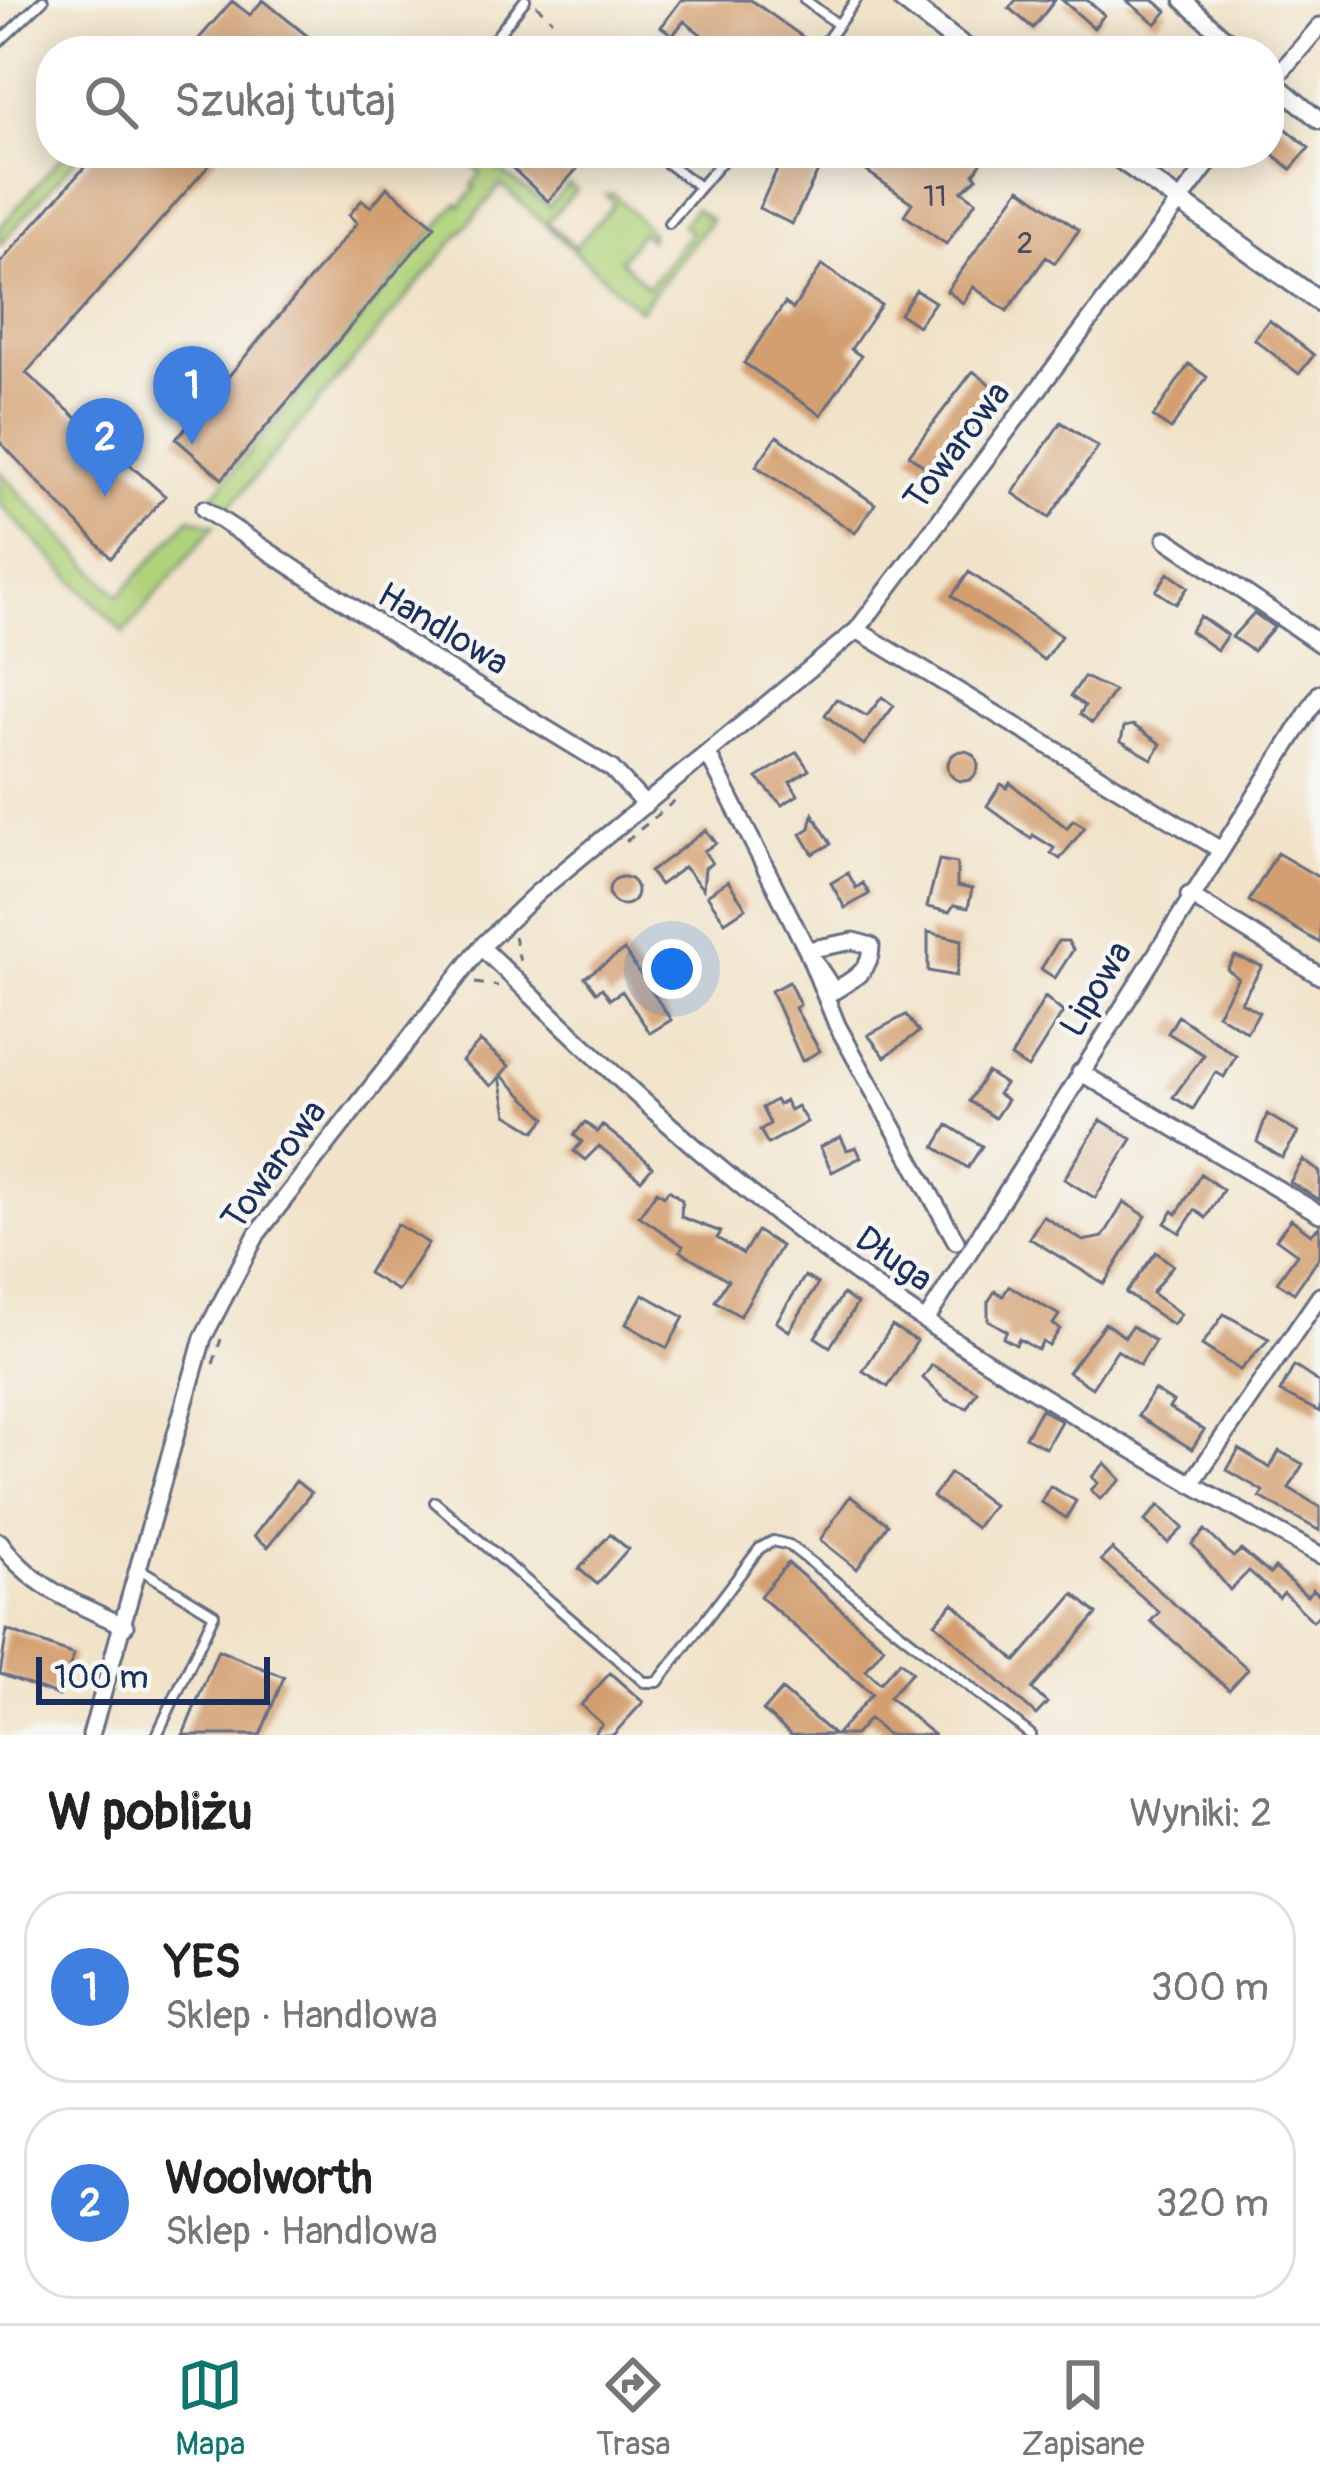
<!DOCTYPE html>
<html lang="pl">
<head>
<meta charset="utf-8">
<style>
  body { margin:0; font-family:Pangolin,sans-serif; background:#f2f2f2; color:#222 }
  .scale { position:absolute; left:36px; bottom:30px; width:234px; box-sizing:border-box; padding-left:12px; border:6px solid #1b2f5e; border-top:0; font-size:33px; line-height:42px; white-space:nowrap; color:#1b2f5e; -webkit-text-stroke:9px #f6f6f2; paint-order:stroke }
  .you { position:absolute; left:672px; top:969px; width:42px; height:42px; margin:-30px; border:9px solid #fff; border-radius:50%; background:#1a73e8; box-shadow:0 0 0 18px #1a73e833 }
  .badge { display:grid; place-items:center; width:78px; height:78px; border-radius:50%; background:#0f766e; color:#fff; font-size:39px; font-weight:700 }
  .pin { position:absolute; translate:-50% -99px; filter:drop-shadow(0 3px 6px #0008) }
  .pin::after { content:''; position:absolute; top:63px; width:42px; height:36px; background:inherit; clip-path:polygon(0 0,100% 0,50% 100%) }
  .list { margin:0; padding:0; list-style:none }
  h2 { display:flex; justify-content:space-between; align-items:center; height:156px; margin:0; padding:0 48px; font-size:51px }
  h2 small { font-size:39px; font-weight:400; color:#767676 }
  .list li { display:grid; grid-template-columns:78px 1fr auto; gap:36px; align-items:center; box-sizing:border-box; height:192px; margin:0 24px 24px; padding:0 24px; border:3px solid #e0e0e0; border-radius:48px }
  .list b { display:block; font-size:45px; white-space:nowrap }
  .list p { margin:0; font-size:39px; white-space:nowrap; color:#767676 }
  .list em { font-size:39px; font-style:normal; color:#767676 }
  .icon { flex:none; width:66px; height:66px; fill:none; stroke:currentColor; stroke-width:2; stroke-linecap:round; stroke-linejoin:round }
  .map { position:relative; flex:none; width:1320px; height:1735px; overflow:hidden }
  .search { position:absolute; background:#fff; box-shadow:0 6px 30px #0003; left:36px; right:36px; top:36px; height:132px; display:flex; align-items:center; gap:30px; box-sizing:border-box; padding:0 42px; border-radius:48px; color:#767676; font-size:45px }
  .sheet { height:588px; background:#fff }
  nav { display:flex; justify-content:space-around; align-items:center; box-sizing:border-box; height:168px; border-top:3px solid #e0e0e0; background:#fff; font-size:33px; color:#767676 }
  nav a { display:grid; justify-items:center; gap:6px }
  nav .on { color:#0f766e }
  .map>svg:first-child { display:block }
  .green { fill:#b0d27a; stroke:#66806c; stroke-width:3 }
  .building { fill:#d39f70 }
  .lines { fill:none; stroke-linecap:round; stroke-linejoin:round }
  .service-casing { stroke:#666e83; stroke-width:14 }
  .minor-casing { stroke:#666e83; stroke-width:21 }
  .tertiary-casing { stroke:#666e83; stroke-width:24 }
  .path { stroke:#666e83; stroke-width:3; stroke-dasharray:9 9; stroke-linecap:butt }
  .service { stroke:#fff; stroke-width:8 }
  .minor { stroke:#fff; stroke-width:15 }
  .tertiary { stroke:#fff; stroke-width:18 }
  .labels { text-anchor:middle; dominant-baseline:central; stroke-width:9; stroke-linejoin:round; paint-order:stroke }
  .number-label { font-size:30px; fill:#494b62 }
  .street-label { font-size:36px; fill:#1b2f5e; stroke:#f6f6f2 }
</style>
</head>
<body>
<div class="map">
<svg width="1320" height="1735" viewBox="0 0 1320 1735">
  <rect width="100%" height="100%" fill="#f6f6f2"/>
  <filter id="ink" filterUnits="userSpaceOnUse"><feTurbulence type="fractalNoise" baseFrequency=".00833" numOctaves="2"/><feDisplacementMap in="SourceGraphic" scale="24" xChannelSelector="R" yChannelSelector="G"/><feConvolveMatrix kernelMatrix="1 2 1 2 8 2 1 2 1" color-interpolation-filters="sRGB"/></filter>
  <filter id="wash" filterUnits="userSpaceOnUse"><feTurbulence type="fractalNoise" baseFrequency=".004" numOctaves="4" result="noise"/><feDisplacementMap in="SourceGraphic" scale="48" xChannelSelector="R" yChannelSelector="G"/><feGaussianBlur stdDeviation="2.7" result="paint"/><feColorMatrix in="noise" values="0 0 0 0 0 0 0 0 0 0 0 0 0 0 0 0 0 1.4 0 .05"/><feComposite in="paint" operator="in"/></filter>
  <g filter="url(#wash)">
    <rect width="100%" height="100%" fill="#f1e3c9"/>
    <path class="green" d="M65,153H81L0,245V227Z
      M457,153H475L549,206L569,184L576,190L547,222L575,247L614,204L606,195L614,194L651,232L650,239L641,232L620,260L648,287L691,232L682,225L695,208L711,220L640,310L501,185L228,509L212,497L457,203L461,206L475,188L472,185L481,173Z
      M0,472L119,596L190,518L215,525L124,633L0,504Z"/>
    <g id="blocks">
      <path class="building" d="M263,0L326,51H188L232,1L250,15Z
        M681,0H751L810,42L803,51H698L707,39L684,21L673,35L661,27Z
        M1016,0H1055L1033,28L1009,8Z
        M1062,0H1087L1104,15L1094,28Z
        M1126,0H1153L1167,11L1156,24Z
        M1269,114L1309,148L1291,169L1269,151Z
        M97,153H220L26,373L165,496L111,558L0,442V263Z
        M496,153H558L577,169L548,201Z
        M785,153L825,157L792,224L759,208Z
        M841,153H967L981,163L974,174L977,178L962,191L976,201L946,244L904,215L912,203Z
        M387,187L435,226L222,479L176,439L357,223L349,215L362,200L371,207Z
        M1020,188L1079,230L1055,263L1046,257L1007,311L973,287L963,303L947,291Z
        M822,265L881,305L851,349L861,356L821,415L744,363L785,303L793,309Z
        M916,290L935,302L918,326L900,314Z
        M1269,320L1314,355L1299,374L1254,339Z
        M1189,364L1207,377L1171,429L1153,417Z
        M973,371L1001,393L937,476L909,455Z
        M1061,422L1098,447L1049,518L1013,493Z
        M777,436L875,504L855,533L756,466Z
        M969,572L1061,636L1044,660L952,596Z
        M1168,573L1188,587L1176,604L1156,591Z
        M1254,613L1274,627L1253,651L1232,637Z
        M1200,616L1227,635L1217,650L1190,631Z
        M1084,677L1114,691L1092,723L1080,714L1085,706L1071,696Z
        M882,697L894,706L864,745L825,715L836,699L867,716Z
        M1133,725L1161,744L1152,759L1121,741L1124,727Z
        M948 766a15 15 0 1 1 30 0a15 15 0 1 1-30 0Z
        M797,752L809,770L790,782L798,795L782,805L757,778Z
        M1010,783L1067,828L1073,820L1085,827L1060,859L1051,853L1054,848L1033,835L1031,839L987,806L1001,784L1007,788Z
        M813,814L831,844L813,854L801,834L810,828Z
        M706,830L716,843L704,851L712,863L705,868L703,889L684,867L660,885L650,872Z
        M1277,853L1320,878V943L1249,901Z
        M939,860L957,863V886L972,889L968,908L954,905L949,912L927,907Z
        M848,873L856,888L863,883L869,894L845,908L831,883Z
        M609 891a14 14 0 1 1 28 0a14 14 0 1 1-28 0Z
        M728,881L746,908L725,922L707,895Z
        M928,932L962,940L956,976L928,971Z
        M1058,941H1068L1073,950L1055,978L1041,969Z
        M624,950L671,1020L650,1033L622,991L610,999L602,988L596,992L585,977Z
        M1235,956L1262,966L1241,1002L1259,1012L1247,1032L1217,1014L1238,978L1227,969Z
        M789,982L800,1005L795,1008L820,1051L802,1061L771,991Z
        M1045,997L1063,1012L1028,1068L1011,1057Z
        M906,1015L919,1032L885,1057L868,1035Z
        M1178,1016L1236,1056L1224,1077L1216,1072L1193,1109L1173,1097L1204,1055L1168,1033Z
        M480,1041L509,1066L501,1075L546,1118L535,1131L507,1114L500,1077L491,1086L462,1061Z
        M987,1072L1005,1084L998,1094L1007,1100L995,1118L969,1101Z
        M775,1100L778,1105L785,1101L790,1110L797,1106L807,1122L768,1144L760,1130L770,1124L762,1108Z
        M1267,1114L1298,1133L1282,1158L1257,1142Z
        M1101,1120L1132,1139L1095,1198L1064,1179Z
        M585,1122L597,1132L602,1125L646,1160L652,1167L641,1180L599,1146L585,1160L574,1151L582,1142L574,1135Z
        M948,1125L982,1146L968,1168L935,1147Z
        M841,1137L847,1150L856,1147L861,1157L832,1172L820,1147Z
        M1303,1160L1320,1172V1200L1290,1182Z
        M1201,1174L1223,1190L1206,1218L1195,1210L1180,1233L1165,1223L1173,1211L1177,1214Z
        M669,1190L682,1200L681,1217L721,1232L717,1238L743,1254L757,1231L781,1246L740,1316L715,1301L728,1280L680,1251L683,1246L639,1216L657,1191L664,1196Z
        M1124,1202L1146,1216L1104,1284L1029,1238L1043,1216L1083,1241L1103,1237Z
        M1291,1219L1311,1234L1320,1226V1256L1294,1293L1277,1282L1297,1254L1276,1239Z
        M397,1224L428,1243L398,1291L368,1273Z
        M1156,1252L1173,1265L1152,1293L1181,1314L1173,1325L1126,1293Z
        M805,1276L818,1284L789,1331L776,1322Z
        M1009,1286L1059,1315L1053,1324L1060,1329L1049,1346L1043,1342L1038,1350L1019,1339L1016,1345L1003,1338L1007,1331L988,1320V1302L995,1291L1003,1296Z
        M643,1294L684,1317L667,1348L626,1324Z
        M843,1294L857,1304L830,1347L815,1337Z
        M1224,1314L1269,1339L1240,1370L1202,1345Z
        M1105,1323L1125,1337L1132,1326L1155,1341L1140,1365L1117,1350L1092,1388L1068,1372Z
        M892,1326L917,1341L888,1387L863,1371Z
        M932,1365L977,1391L967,1408L946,1400L923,1378Z
        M1294,1366L1320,1383V1412L1280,1392Z
        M1154,1390L1173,1402L1169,1408L1204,1430L1192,1449L1138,1416Z
        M1041,1409L1061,1421L1046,1448L1025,1437Z
        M1239,1449L1270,1468L1279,1451L1303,1464L1289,1488L1320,1507V1531L1260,1497L1263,1491L1227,1470Z
        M1105,1463L1121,1480L1100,1499L1091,1490L1098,1483L1092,1477Z
        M950,1473L993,1505L976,1528L933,1497Z
        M296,1481L311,1493L268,1547L254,1536Z
        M1050,1486L1076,1501L1066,1518L1041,1502Z
        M850,1496L888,1524L857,1569L820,1540Z
        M1159,1505L1183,1528L1168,1543L1145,1521Z
        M1205,1530L1233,1557L1241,1550L1270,1574L1275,1568L1307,1596L1313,1589L1320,1595V1614L1313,1621L1284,1593L1279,1598L1249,1571L1230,1590L1192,1544Z
        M610,1534L628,1549L597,1584L579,1569Z
        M1112,1549L1248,1669L1229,1690L1151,1621L1159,1612L1101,1560Z
        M788,1563L884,1647L866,1670L880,1683L900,1661L912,1672L889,1697L934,1735H887L869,1719L855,1735H836L872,1694L760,1596Z
        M1074,1594L1097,1614L1032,1689L1047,1703L1036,1715L935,1623L953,1603L1016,1661Z
        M7,1630L74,1655L59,1696L0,1674Z
        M218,1650L284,1677L260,1735H183Z
        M610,1673L643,1702L613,1735H593L602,1724L581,1705Z
        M782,1690L834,1735H791L763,1711Z"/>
    </g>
  </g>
  <g filter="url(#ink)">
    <use href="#blocks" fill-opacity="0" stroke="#666e83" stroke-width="3"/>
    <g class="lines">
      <g class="service-casing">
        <path id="service" d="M805,0L837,24
          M0,41L43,0
          M485,51L525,0
          M819,51L856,0
          M653,153L700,187L729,153
          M669,223L700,187
          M435,1502L644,1682H658L760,1548L773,1541L789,1545L1031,1735
          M140,1569L214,1614L157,1735"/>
      </g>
      <g class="minor-casing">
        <path id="minor" d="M1183,0L1239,51
          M1269,78L1320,121
          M1269,85L1320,26
          M204,509L435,661L612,769L645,805
          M1166,539L1320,644
          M857,630L1219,849
          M709,756L807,950L834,991C853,979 871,971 871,946L854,941L807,950L837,1025L956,1241
          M1189,895L1320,976
          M481,947C560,1022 638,1100 722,1170C904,1322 1113,1442 1320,1555
          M1080,1072L1320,1214
          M927,1319L1320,693
          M1191,1484L1320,1296
          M0,1542C30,1586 78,1605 125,1626
          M91,1735L203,1338L257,1234L481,947L537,893L857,630L1216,153"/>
      </g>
      <g class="tertiary-casing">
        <path id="tertiary" d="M903,0L969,51
          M1112,153L1320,302"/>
      </g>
      <path class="path" d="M536,5L552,20
        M626,841L678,798
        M514,936L520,961
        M475,983L498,986
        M213,1364L221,1339"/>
      <use href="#service" class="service"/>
      <use href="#minor" class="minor"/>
      <use href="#tertiary" class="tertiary"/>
    </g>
  </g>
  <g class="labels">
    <g class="number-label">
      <text x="935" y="196">11</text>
      <text x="1025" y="243">2</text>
    </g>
    <g class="street-label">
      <text transform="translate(957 446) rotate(-53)">Towarowa</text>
      <text transform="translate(443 629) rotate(31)">Handlowa</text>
      <text transform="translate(1096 989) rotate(-59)">Lipowa</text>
      <text transform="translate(274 1165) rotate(-54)">Towarowa</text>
      <text transform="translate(894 1259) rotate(35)">Długa</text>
    </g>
  </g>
</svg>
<div class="scale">100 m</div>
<div class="you"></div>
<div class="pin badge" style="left:192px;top:445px;background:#3f7fe0">1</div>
<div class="pin badge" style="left:105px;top:497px;background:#3f7fe0">2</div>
<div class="search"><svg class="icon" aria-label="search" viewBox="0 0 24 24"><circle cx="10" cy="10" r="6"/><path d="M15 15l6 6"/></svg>Szukaj tutaj</div>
</div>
<section class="sheet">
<h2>W pobliżu<small>Wyniki: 2</small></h2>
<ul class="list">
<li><span class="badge" style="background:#3f7fe0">1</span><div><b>YES</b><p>Sklep · Handlowa</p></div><em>300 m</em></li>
<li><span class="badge" style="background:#3f7fe0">2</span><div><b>Woolworth</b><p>Sklep · Handlowa</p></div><em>320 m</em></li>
</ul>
</section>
<nav>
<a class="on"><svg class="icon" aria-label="map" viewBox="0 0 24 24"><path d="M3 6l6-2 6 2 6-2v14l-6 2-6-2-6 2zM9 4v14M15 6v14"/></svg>Mapa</a>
<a><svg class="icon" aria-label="directions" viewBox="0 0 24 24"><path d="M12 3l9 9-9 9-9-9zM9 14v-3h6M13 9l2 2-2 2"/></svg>Trasa</a>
<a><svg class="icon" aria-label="saved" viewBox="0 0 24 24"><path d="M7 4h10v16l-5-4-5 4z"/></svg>Zapisane</a>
</nav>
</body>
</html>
